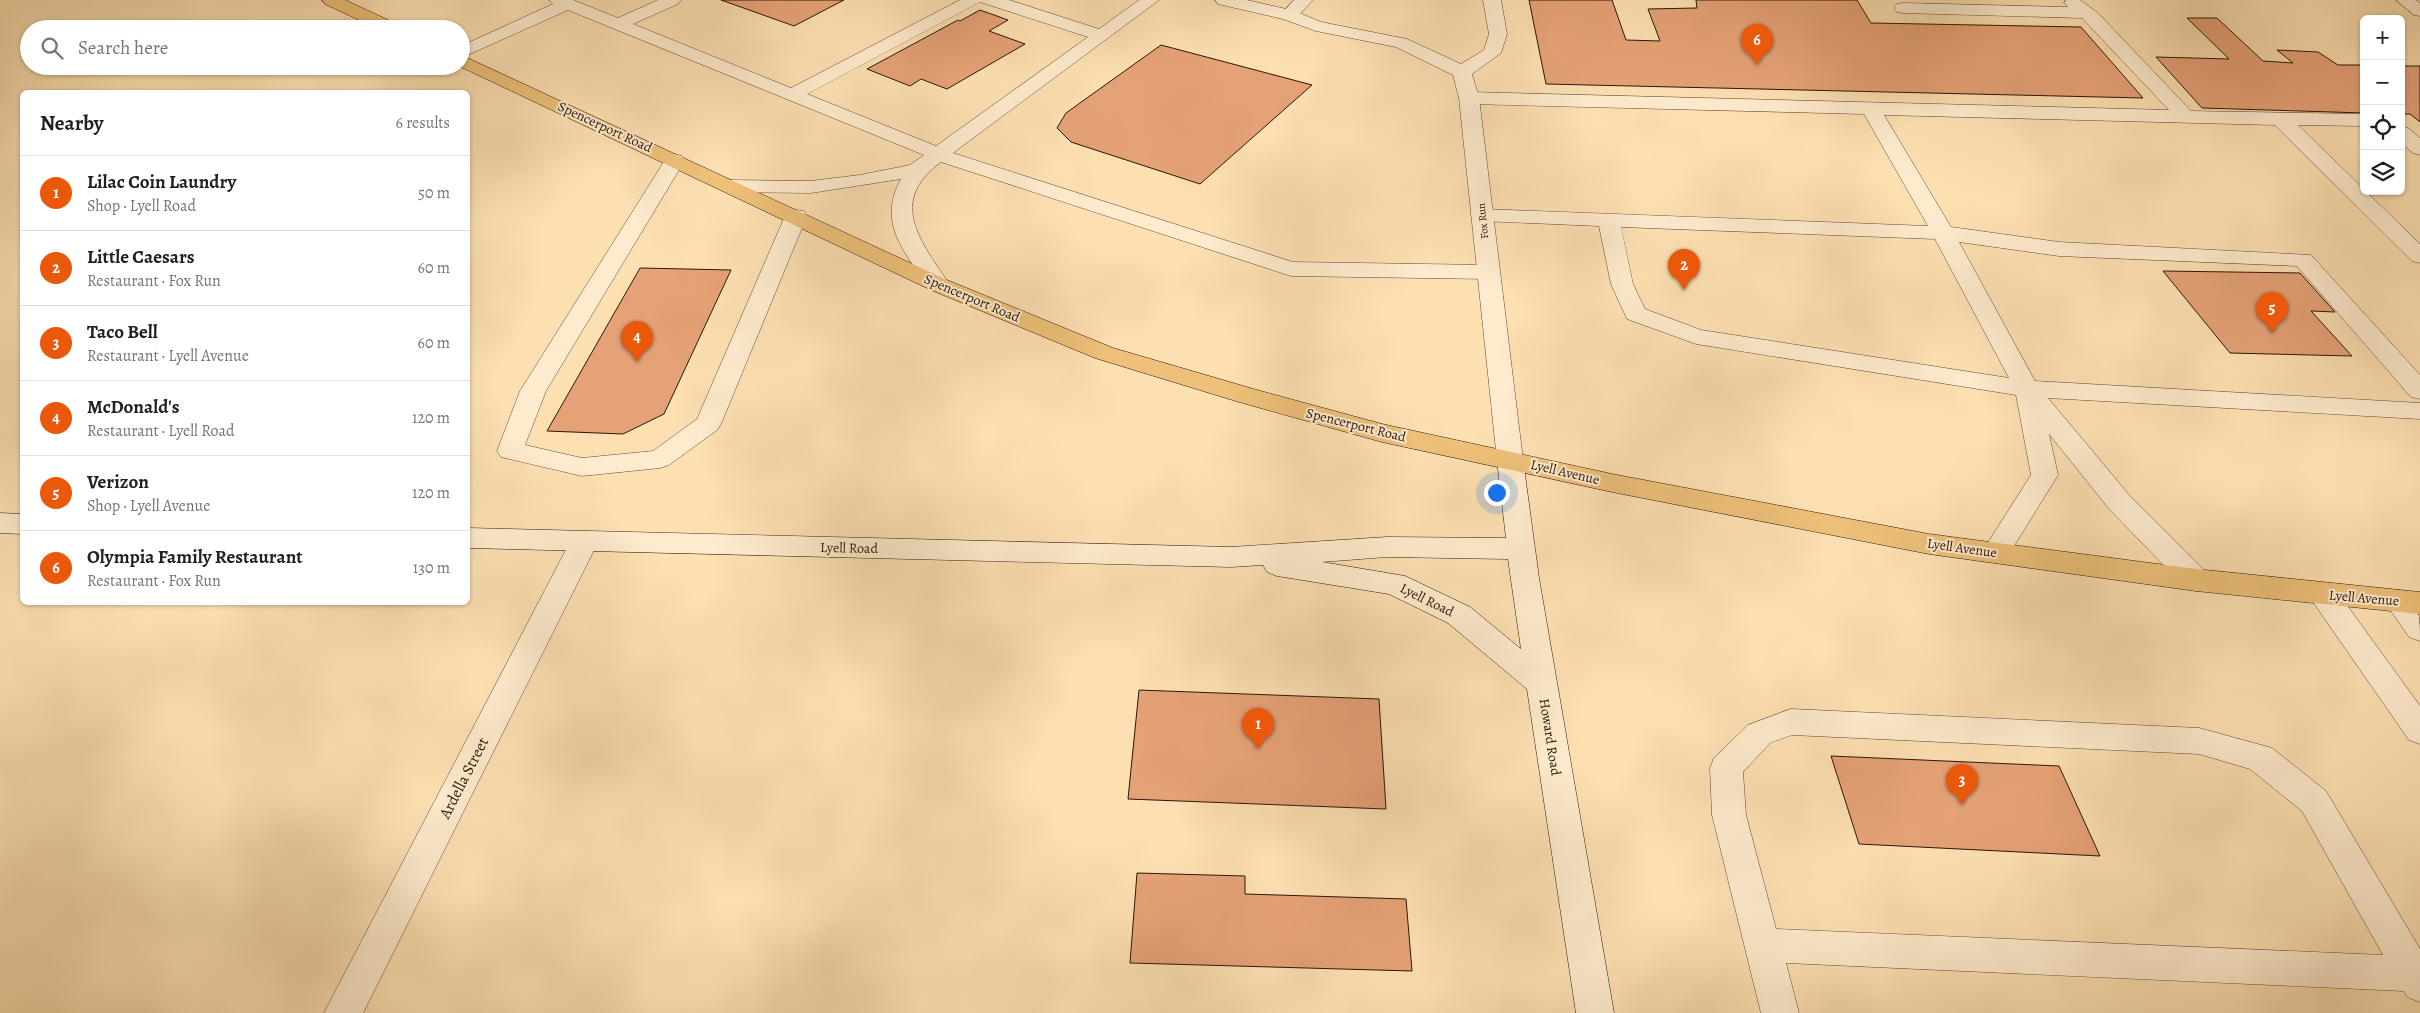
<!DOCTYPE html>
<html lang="en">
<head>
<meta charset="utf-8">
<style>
  body { margin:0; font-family:Alegreya,serif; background:#f6f6f6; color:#202124 }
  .controls { position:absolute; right:15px; top:15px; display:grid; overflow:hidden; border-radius:8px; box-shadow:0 1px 4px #0004 }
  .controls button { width:45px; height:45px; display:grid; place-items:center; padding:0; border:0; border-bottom:1px solid #e0e0e0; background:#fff; color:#202124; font:25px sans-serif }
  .you { position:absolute; left:1496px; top:492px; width:18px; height:18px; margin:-12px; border:4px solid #fff; border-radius:50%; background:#1a73e8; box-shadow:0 0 0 8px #1a73e833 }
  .badge { display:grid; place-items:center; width:32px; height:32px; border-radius:50%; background:#ea580c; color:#fff; font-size:16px; font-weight:700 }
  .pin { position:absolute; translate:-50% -41px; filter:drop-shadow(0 1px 2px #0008) }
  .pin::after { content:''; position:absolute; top:26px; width:18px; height:15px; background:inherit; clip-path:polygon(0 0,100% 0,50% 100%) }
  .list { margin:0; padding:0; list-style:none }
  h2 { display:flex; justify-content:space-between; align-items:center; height:65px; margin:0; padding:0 20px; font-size:21px }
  h2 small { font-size:16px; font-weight:400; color:#757577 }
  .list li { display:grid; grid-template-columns:32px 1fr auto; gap:15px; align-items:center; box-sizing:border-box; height:75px; padding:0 20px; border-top:1px solid #e0e0e0 }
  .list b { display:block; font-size:19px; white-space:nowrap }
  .list p { margin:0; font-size:16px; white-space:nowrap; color:#757577 }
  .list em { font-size:16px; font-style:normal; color:#757577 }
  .icon { flex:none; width:28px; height:28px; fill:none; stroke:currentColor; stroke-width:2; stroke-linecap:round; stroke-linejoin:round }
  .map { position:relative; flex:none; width:2420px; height:1013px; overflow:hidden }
  .search { position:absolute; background:#fff; box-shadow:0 1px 4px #0004; left:20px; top:20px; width:450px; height:55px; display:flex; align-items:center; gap:12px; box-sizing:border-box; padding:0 18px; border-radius:28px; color:#757577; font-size:19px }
  .panel { position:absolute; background:#fff; box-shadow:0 1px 4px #0004; left:20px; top:90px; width:450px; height:515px; border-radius:8px }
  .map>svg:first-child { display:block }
  .building { fill:#e6a277; stroke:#2b160a }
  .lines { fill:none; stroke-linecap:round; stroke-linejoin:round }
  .lane-casing { stroke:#604834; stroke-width:1 }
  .street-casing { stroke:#604834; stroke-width:1 }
  .secondary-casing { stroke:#2b160a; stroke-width:1 }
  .primary-casing { stroke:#2b160a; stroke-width:1 }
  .lane { fill:#feebcd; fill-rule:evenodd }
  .street { fill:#feebcd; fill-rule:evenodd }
  .secondary { fill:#feebcd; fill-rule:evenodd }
  .primary { fill:#eec079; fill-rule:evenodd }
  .labels { text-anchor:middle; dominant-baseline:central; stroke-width:4; stroke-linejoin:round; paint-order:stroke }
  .far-street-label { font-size:11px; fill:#2b160a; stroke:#feebcd }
  .street-label { font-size:14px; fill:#2b160a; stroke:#feebcd }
  .near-street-label { font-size:16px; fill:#2b160a; stroke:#feebcd }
</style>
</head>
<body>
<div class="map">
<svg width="2420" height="1013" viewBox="0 0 2420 1013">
  <rect width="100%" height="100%" fill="#fde0b2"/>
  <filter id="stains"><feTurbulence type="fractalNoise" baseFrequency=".004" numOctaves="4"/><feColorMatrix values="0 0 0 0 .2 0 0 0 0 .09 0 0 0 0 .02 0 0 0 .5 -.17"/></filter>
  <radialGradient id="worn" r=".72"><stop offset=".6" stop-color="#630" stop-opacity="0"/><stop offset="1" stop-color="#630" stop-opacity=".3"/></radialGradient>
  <path class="building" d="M721,0H844L794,26Z
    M1529,0H1612L1626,40L1660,41L1648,9L1697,8L1696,0H1857L1871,23L2081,27L2143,98L1546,84Z
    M980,10L1008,20L989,31L1025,44L947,89L921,79L910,86L867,69L958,20L960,21Z
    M2187,18H2217L2263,61L2293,63L2277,50L2318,52L2338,65H2364V113L2202,108L2156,57L2229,59Z
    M1161,45L1312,85L1200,184L1071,142L1057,128L1066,113Z
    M2401,66H2420V122L2410,114H2401Z
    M640,268L731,270L664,414L623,434L547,431Z
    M2163,271L2300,273L2335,312L2311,311L2352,356L2230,353Z
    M1139,690L1379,699L1386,809L1128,799Z
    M1831,756L2059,766L2100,856L1859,844Z
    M1137,873L1245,876V894L1406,899L1412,971L1130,963Z"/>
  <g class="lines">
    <g class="lane-casing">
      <path id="lane" d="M549,0H573L618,18L658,0H681L678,4L633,24L791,88L960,0H1009L1099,29L1139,0H1159L953,153L1293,262L1488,265L1496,267L1499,272L1496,277L1488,279L1291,276L941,162C886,202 922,243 950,285L947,290L939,292L931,290C906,255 876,223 901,179L811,193L730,192L723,190L720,186L723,182L730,180L811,181L860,175L910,165L924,155L568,10L461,58V46L553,4ZM980,2L1088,37L936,146L807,94Z
        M1294,0H1313L1295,19H1283L1280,15Z
        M2066,0H2080L2098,13L2191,111L2364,114V126L2298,125L2420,244V263L2412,261L2275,125L1884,115L1951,227L2059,242L2311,255L2420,375V399L2411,397L2297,266L2059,256L1959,242L2035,381L2420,403V419L2048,398L2130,496L2206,572L2210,580L2206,588L2196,591L2186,588L2110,510L2049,434L2058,475L2006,559L1996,562L1986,559L1982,552L2031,475L2016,395L1696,344L1627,319L1611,284L1599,226L1482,221L1474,220L1471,215L1474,210L1482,209L1928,226L1864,114L1469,104L1462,102L1459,98L1462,94L1469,92L2169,110L2082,18L1903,13L1897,12L1894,8L1897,4L1903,3L2068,7L2064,3ZM1621,227L1935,239L2009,378L1701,330L1645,309L1633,284Z
        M2401,126L2408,128L2420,138V155L2413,153L2401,143Z
        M675,154L682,156L685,160L546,391L525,445L582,458L653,451L697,419L785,216L788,211L796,210L804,211L807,216L721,424L717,430L669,465L660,468L582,476L501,457L497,451L520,391L665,160L668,156Z
        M2323,583L2333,586L2420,706V744L2409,740L2313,602L2308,594L2313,586Z
        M2399,590C2420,598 2420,618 2420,641L2409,637L2384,601L2389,593Z
        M1791,709L2199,728L2272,748L2326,791L2420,949V1002L2407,997L2404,991L1786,963L1799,1013H1761L1712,815L1710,768L1714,758L1748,725ZM1792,735L2199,754L2250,769L2302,811L2383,955L1776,929L1746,815L1743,772L1770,743Z"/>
    </g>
    <g class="street-casing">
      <path id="street" d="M1215,0H1247L1295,11L1321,22L1407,39L1461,64L1484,50L1489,34L1483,0H1501L1507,34L1501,53L1472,74L1479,98L1523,460L1519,466L1510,469L1501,466L1497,460L1459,98L1453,75L1396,47L1316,31L1283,19L1218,4Z
        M2396,0H2416L2420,3V16L2414,15Z
        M584,532L594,535L598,542L363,1013H324L570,542L574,535Z"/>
    </g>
    <g class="secondary-casing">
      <path id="secondary" d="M1510,451L1519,454L1523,460L1539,578L1614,1013H1576L1527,689L1448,623L1389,594L1277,576L1267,572L1263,565L1231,567L468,548V528L1231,547L1387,537L1506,538L1497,460L1501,454ZM1387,557L1508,559L1521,649L1470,607L1405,576L1322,562Z
        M0,513L22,514V534L0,533Z"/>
    </g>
    <g class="primary-casing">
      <path id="primary" d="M322,0H345L399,25L402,29H378L325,4Z
        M461,55L947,280L1113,348L1257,390L1382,424L1612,474L1929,534L2196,569L2420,592V614L2196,591L1929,554L1612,492L1382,442L1239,402L1095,358L931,290L459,66H461Z"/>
    </g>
    <use href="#lane" class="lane"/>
    <use href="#street" class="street"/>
    <use href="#secondary" class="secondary"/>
    <use href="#primary" class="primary"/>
  </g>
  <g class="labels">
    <g class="far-street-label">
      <text transform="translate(1483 221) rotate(-96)">Fox Run</text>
    </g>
    <g class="street-label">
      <text transform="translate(605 127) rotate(25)">Spencerport Road</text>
      <text transform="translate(972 298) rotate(23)">Spencerport Road</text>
      <text transform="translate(1356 425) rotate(14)">Spencerport Road</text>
      <text transform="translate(1565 472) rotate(13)">Lyell Avenue</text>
      <text transform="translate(849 548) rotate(1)">Lyell Road</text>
      <text transform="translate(1962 548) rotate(8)">Lyell Avenue</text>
      <text transform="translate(2364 598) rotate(5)">Lyell Avenue</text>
      <text transform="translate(1427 600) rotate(26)">Lyell Road</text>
      <text transform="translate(1550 737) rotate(81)">Howard Road</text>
    </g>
    <g class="near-street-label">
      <text transform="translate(464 778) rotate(-63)">Ardella Street</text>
    </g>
  </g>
  <rect width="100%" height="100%" filter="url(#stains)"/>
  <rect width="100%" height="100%" fill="url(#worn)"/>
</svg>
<div class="controls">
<button>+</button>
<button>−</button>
<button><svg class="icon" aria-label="locate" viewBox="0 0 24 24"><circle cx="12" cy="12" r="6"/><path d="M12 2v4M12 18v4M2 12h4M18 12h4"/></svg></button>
<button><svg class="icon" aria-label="layers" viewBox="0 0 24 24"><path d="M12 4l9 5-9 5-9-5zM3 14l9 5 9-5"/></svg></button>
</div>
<div class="you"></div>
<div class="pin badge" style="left:1258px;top:749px">1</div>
<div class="pin badge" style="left:1684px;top:290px">2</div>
<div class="pin badge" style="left:1962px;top:805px">3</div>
<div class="pin badge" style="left:637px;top:362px">4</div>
<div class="pin badge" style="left:2272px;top:333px">5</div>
<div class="pin badge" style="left:1757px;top:65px">6</div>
<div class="search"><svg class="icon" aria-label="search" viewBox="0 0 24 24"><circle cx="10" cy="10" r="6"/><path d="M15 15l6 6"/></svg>Search here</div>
<section class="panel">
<h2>Nearby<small>6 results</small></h2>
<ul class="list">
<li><span class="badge">1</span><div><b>Lilac Coin Laundry</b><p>Shop · Lyell Road</p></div><em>50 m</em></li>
<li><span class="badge">2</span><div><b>Little Caesars</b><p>Restaurant · Fox Run</p></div><em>60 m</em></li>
<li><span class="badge">3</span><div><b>Taco Bell</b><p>Restaurant · Lyell Avenue</p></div><em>60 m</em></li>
<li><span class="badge">4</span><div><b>McDonald's</b><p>Restaurant · Lyell Road</p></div><em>120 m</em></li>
<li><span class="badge">5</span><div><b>Verizon</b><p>Shop · Lyell Avenue</p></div><em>120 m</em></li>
<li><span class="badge">6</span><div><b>Olympia Family Restaurant</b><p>Restaurant · Fox Run</p></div><em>130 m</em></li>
</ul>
</section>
</div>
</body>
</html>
